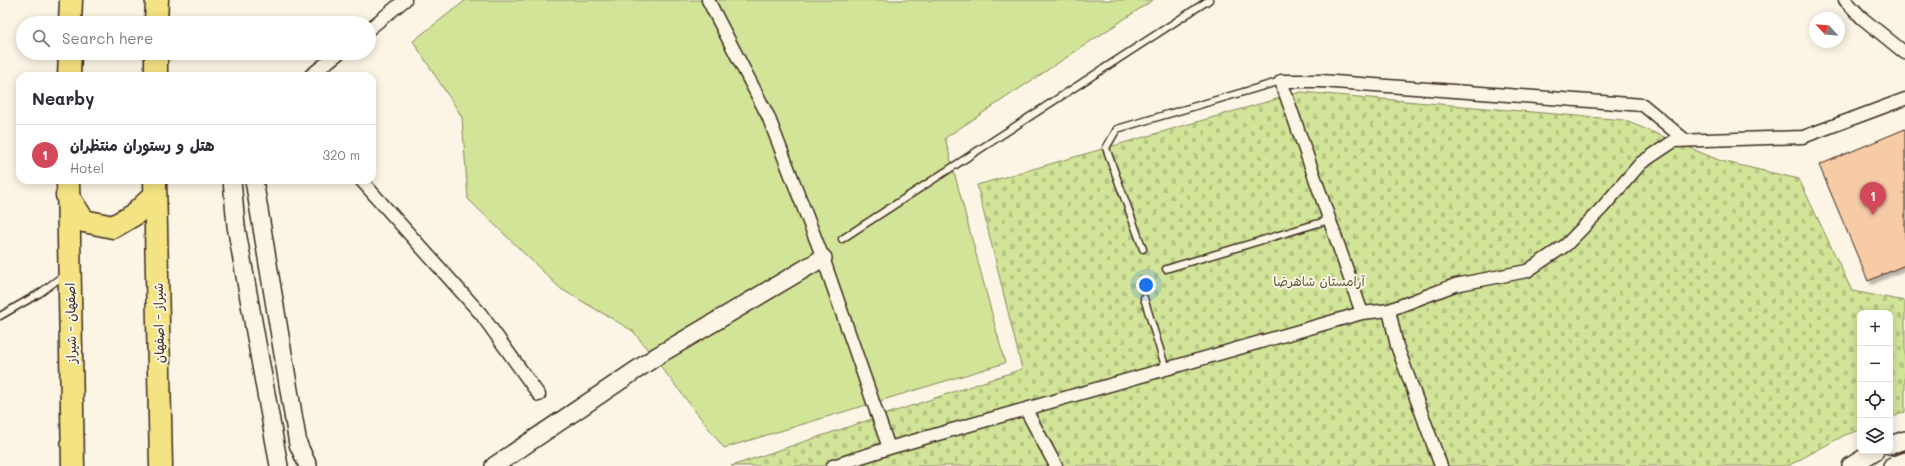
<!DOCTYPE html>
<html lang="en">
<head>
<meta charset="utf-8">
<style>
  body { margin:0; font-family:Mali,"Playpen Sans Arabic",sans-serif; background:#f2f2f3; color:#2b2b33 }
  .controls { position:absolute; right:12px; bottom:12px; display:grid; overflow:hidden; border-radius:8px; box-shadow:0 2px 10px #0003 }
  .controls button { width:36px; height:36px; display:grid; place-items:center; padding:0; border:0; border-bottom:1px solid #e1e1e2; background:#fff; color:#2b2b33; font:20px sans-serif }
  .compass { position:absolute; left:1809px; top:12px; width:36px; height:36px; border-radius:50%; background:#fff; box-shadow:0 2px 10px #0003; rotate:296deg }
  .you { position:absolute; left:1146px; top:285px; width:14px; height:14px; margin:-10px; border:3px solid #fff; border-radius:50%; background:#1a73e8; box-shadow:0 0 0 6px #1a73e833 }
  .badge { display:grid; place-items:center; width:26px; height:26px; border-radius:50%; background:#d1495b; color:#fff; font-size:13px; font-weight:700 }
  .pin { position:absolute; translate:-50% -33px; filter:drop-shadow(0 1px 2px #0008) }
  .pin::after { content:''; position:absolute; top:21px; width:14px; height:12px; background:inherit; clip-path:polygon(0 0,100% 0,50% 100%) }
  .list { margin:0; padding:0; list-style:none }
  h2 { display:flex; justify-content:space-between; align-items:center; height:52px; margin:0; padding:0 16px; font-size:17px }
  h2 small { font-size:13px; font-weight:400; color:#7c7c81 }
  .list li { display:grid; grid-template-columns:26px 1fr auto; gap:12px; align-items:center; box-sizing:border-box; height:60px; padding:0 16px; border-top:1px solid #e1e1e2 }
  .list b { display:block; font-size:15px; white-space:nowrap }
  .list p { margin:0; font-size:13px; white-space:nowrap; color:#7c7c81 }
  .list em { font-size:13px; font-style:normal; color:#7c7c81 }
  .icon { flex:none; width:22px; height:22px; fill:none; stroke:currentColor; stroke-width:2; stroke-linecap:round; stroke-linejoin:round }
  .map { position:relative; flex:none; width:1905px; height:466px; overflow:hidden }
  .search { position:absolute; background:#fff; box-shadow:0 2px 10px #0003; left:16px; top:16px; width:360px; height:44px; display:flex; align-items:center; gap:10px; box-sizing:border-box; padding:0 14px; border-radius:22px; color:#7c7c81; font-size:15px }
  .panel { position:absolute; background:#fff; box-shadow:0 2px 10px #0003; left:16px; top:72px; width:360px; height:112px; border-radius:12px }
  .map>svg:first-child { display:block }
  .cemetery { fill:url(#cemetery-stones); stroke:#86875b }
  .park { fill:#d1e498; stroke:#86875b }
  .building { fill:#f8cba7; stroke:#3b2a1e; filter:url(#shadow) }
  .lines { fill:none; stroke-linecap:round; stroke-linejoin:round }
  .lane-casing { stroke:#3b2a1e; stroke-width:9 }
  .street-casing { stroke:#3b2a1e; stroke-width:15 }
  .secondary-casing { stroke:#3b2a1e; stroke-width:20 }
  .highway-casing { stroke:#3b2a1e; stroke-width:25 }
  .lane { stroke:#fcf5e5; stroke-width:6 }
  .street { stroke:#fcf5e5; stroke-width:12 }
  .secondary { stroke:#fcf5e5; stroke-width:17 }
  .highway { stroke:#f4e382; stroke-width:22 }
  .labels { text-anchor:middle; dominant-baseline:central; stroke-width:4; stroke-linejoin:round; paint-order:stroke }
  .park-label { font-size:13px; fill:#60583c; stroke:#fcf5e5 }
  .street-label { font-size:13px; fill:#3b2a1e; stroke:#fcf5e5 }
</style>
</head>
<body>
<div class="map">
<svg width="1905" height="466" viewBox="0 0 1905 466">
  <defs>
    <pattern id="cemetery-stones" width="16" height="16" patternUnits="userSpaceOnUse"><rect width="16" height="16" fill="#d1e498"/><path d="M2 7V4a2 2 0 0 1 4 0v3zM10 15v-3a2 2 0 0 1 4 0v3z" fill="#b4c483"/></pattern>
    <filter id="shadow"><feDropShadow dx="3.5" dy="3.5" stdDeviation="1" flood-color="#0004"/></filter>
  </defs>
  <rect width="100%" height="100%" fill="#fcf5e5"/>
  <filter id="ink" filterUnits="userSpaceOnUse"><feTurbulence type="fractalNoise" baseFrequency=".025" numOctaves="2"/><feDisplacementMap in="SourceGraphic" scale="8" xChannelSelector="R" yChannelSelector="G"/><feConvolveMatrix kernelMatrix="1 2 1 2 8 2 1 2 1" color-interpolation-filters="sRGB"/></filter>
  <g filter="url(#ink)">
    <path class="cemetery" d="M1301,92L1624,120L1721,161L1799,179L1852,291L1905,301V412L1890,418V313H1860V430L1845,435L1788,466H731L1022,369L977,185Z"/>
    <path class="park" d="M466,0H1153L945,138L1005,363L724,448L633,331L561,289L468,199L462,117L413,41Z"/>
    <path class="building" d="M1905,129V265L1868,281L1819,165Z"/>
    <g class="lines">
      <g class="lane-casing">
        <path id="lane" d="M842,239L1209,0
          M1143,249L1106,148L1117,129L1281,81
          M1166,269L1329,220
          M1144,298L1166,369
          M0,316L40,293L64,275"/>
      </g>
      <g class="street-casing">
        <path id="street" d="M708,0L768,116L823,258L889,448
          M1845,0L1862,18L1905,53
          M369,29L405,0
          M310,76L339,53
          M361,180L481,314L539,395
          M1389,310L1397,346L1441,466
          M1362,313L1281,81H1321L1643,105L1685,140
          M1026,410L1056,466
          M833,466L889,448L1362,313L1389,310L1455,285L1527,271L1566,245L1602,208L1641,163L1674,141L1803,137L1905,99"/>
      </g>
      <g class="secondary-casing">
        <path id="secondary" d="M232,180L236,226L279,466
          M254,180L298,444L308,466
          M1890,445L1905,440
          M494,466L657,356L823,258
          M1851,466L1875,451
          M1892,466L1905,461"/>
      </g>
      <g class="highway-casing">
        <path id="highway" d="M70,23L71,0
          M156,23L157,0
          M69,76L70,53
          M156,76V53
          M68,180L73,466
          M155,180L161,466
          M67,195L84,221L113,227L135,214L155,195"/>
      </g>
      <use href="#lane" class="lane"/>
      <use href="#street" class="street"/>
      <use href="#secondary" class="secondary"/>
      <use href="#highway" class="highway"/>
    </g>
  </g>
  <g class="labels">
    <g class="park-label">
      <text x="1319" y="280">آرامستان شاهرضا</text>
    </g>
    <g class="street-label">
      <text transform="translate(70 323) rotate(-91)">اصفهان - شیراز</text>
      <text transform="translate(158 323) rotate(-91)">شیراز - اصفهان</text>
    </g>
  </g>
</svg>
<div class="controls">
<button>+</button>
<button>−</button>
<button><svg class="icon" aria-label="locate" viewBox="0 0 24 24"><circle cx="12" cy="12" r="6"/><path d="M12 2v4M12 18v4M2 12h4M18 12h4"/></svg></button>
<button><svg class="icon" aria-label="layers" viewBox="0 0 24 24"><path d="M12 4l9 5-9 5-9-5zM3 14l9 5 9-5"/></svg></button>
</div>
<svg class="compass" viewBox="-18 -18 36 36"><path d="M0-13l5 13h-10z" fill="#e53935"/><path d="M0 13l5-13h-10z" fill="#7c7c81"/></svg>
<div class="you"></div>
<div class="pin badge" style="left:1873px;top:215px">1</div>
<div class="search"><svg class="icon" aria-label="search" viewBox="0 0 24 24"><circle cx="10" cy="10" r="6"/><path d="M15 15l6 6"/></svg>Search here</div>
<section class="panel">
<h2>Nearby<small></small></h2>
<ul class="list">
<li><span class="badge">1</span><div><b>هتل و رستوران منتظران</b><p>Hotel</p></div><em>320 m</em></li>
</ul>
</section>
</div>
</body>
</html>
